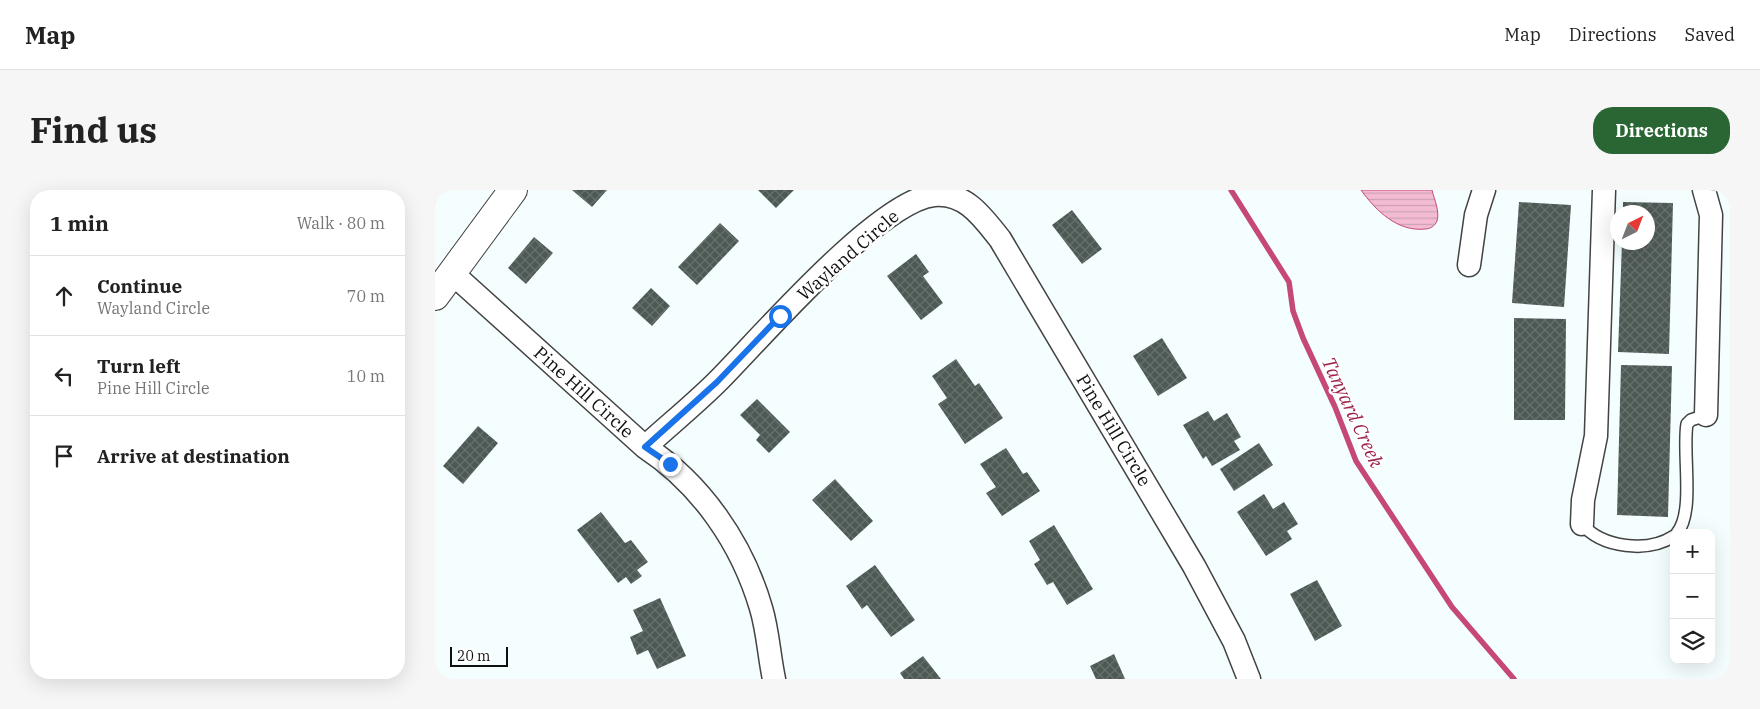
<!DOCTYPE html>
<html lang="en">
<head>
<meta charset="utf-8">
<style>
  body { margin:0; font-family:"IBM Plex Serif",serif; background:#f6f6f6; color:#222 }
  .controls { position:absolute; right:15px; bottom:15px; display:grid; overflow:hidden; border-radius:10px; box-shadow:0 5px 20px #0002 }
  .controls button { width:45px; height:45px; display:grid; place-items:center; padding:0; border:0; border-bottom:1px solid #e0e0e0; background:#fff; color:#222; font:25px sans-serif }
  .compass { position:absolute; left:1175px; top:15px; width:45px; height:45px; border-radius:50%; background:#fff; box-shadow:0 5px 20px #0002; rotate:42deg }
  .scale { position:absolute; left:15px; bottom:12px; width:58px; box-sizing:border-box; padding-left:5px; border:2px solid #101010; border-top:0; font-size:14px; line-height:18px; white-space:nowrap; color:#101010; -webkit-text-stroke:4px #fff; paint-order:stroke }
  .stop { position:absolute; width:15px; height:15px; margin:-11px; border:4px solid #1a73e8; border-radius:50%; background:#fff }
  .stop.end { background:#1a73e8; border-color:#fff; box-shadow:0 1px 5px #0008 }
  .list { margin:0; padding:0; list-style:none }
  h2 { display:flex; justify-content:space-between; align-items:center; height:65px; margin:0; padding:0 20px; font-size:21px }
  h2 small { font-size:16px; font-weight:400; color:#767676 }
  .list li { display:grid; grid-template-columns:32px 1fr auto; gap:15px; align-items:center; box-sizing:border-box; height:80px; padding:0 20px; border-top:1px solid #e0e0e0 }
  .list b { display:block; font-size:19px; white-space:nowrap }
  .list p { margin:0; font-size:16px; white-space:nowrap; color:#767676 }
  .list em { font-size:16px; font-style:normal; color:#767676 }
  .icon { flex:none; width:28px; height:28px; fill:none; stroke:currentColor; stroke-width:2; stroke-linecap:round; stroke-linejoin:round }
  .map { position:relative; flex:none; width:1295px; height:489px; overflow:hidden; border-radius:20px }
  header { display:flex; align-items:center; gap:30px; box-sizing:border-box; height:70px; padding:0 25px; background:#fff; border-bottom:1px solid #e0e0e0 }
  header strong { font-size:24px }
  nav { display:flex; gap:28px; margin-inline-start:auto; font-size:18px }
  .intro { display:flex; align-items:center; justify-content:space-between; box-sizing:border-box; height:120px; padding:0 30px }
  h1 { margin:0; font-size:35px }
  .button { padding:12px 22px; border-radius:20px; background:#296634; color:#fff; font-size:18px; font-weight:700 }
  main { display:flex; gap:30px; padding:0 30px }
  aside { flex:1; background:#fff; border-radius:20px; box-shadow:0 5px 20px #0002 }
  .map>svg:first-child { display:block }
  .water { fill:url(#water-rules); stroke:#c54877 }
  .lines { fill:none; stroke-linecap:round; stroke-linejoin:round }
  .stream { stroke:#c54877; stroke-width:5.5 }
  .building { fill:url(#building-cross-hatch) }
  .service-casing { stroke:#434343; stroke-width:14 }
  .minor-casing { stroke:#434343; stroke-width:25 }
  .tertiary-casing { stroke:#434343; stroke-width:30 }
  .service { stroke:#fff; stroke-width:11 }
  .minor { stroke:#fff; stroke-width:22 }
  .tertiary { stroke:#fff; stroke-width:28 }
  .route { stroke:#1a73e8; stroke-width:6 }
  .labels { text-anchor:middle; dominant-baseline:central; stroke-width:5; stroke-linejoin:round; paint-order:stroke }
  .street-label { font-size:18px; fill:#101010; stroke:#fff }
  .water-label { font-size:19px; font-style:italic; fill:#9b214a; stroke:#fff }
</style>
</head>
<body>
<header>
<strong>Map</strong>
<nav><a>Map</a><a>Directions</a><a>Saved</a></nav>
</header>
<div class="intro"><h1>Find us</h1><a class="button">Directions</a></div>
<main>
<aside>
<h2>1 min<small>Walk · 80 m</small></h2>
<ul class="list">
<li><svg class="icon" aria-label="ahead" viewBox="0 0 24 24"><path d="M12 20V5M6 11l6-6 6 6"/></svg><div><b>Continue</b><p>Wayland Circle</p></div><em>70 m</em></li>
<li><svg class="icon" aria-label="left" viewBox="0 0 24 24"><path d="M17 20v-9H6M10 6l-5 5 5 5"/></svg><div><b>Turn left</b><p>Pine Hill Circle</p></div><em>10 m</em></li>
<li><svg class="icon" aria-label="arrive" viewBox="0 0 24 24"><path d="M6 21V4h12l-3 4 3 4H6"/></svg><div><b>Arrive at destination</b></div></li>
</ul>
</aside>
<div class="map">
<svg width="1295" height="489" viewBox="0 0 1295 489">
  <defs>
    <pattern id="water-rules" width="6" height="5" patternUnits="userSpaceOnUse" patternTransform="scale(1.25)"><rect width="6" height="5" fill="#f3bcd2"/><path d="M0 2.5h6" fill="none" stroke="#cfa1b3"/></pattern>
    <pattern id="building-cross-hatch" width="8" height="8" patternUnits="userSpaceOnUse" patternTransform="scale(1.25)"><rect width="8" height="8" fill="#4d5954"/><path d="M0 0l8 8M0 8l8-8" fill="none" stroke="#68706d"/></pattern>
  </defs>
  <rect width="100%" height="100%" fill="#f5fefe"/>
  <path class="water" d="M926,0H997C999,9 1005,21 1002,31C1000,36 995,39 990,39C963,42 941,21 926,0Z"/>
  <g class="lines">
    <path class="stream" d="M796,0L854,92L858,121L868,148L900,217L921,271L1017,417L1079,489"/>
  </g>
  <path class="building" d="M137,0H172L157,17Z
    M323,0H359L341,18Z
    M1084,12L1136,15L1129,117L1077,113Z
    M1188,12L1238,13L1234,164L1183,162L1187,52H1212V22H1188Z
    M637,20L667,59L647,74L617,35Z
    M285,33L304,51L262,95L243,77Z
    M99,47L118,63L91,94L73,78Z
    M481,64L494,82L488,86L508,113L486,130L452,86Z
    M216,98L235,116L217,136L197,118Z
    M1079,128L1131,129L1130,230H1079Z
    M727,148L752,188L723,206L698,166Z
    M521,169L540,196L544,193L568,228L530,254L503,214L512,208L497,186Z
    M1186,175L1237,176L1233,327L1182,325Z
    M322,209L355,242L334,263L321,250L325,245L305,225Z
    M773,221L779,231L792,223L806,247L799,251L805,260L777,276L771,266L768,269L748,235Z
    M43,236L63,253L28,294L8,276Z
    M824,253L838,275L799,301L785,279Z
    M571,258L588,284L592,282L605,301L567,326L551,303L561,297L545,274Z
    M400,289L438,331L416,351L377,310Z
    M829,304L838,319L849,312L863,334L852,341L857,349L831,366L802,322Z
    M166,322L190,353L196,350L213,372L202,380L207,386L196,394L191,387L183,393L142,340Z
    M619,335L658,399L632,415L618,392L612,395L599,374L605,370L594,351Z
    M440,375L480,430L456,447L432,415L427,419L411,396Z
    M882,390L907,436L880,451L855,404Z
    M225,408L251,466L222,479L213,460L202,465L195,447L208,441L198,420Z
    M679,464L690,489H661L655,476Z
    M488,466L506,489H469L465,483Z"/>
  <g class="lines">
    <g class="service-casing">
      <path id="service" d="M1147,334C1167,358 1213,363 1239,346
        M1242,343C1260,322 1247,262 1252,234L1256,230L1271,225"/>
    </g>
    <g class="minor-casing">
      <path id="minor" d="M1269,0L1276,25L1271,225
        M1034,75L1041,25L1049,0
        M17,83L210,257C266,294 307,353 326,418C333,441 334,466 339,489
        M210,257C234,235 260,214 283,191C325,149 443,11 499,5C531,2 548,28 565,49L759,376L799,451L814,489
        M1147,334L1148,310L1161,246L1169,0"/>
    </g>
    <g class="tertiary-casing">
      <path id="tertiary" d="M0,106L78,0"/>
    </g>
    <use href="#service" class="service"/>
    <use href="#minor" class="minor"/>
    <use href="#tertiary" class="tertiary"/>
  </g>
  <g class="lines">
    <path class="route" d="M235,274L210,257L282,192L345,126"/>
  </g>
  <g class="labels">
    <g class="street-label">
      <text transform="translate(413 65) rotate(-41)">Wayland Circle</text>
      <text transform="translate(149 202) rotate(42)">Pine Hill Circle</text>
      <text transform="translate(679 240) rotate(59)">Pine Hill Circle</text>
    </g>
    <g class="water-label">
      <text transform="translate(918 222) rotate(65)">Tanyard Creek</text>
    </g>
  </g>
</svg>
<div class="controls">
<button>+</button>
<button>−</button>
<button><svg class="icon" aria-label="layers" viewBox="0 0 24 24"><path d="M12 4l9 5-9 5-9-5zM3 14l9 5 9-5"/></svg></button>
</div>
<svg class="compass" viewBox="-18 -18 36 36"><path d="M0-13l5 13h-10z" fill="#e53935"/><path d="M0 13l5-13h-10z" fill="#767676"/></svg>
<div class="scale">20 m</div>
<div class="stop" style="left:345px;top:126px"></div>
<div class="stop end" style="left:235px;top:274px"></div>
</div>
</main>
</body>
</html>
